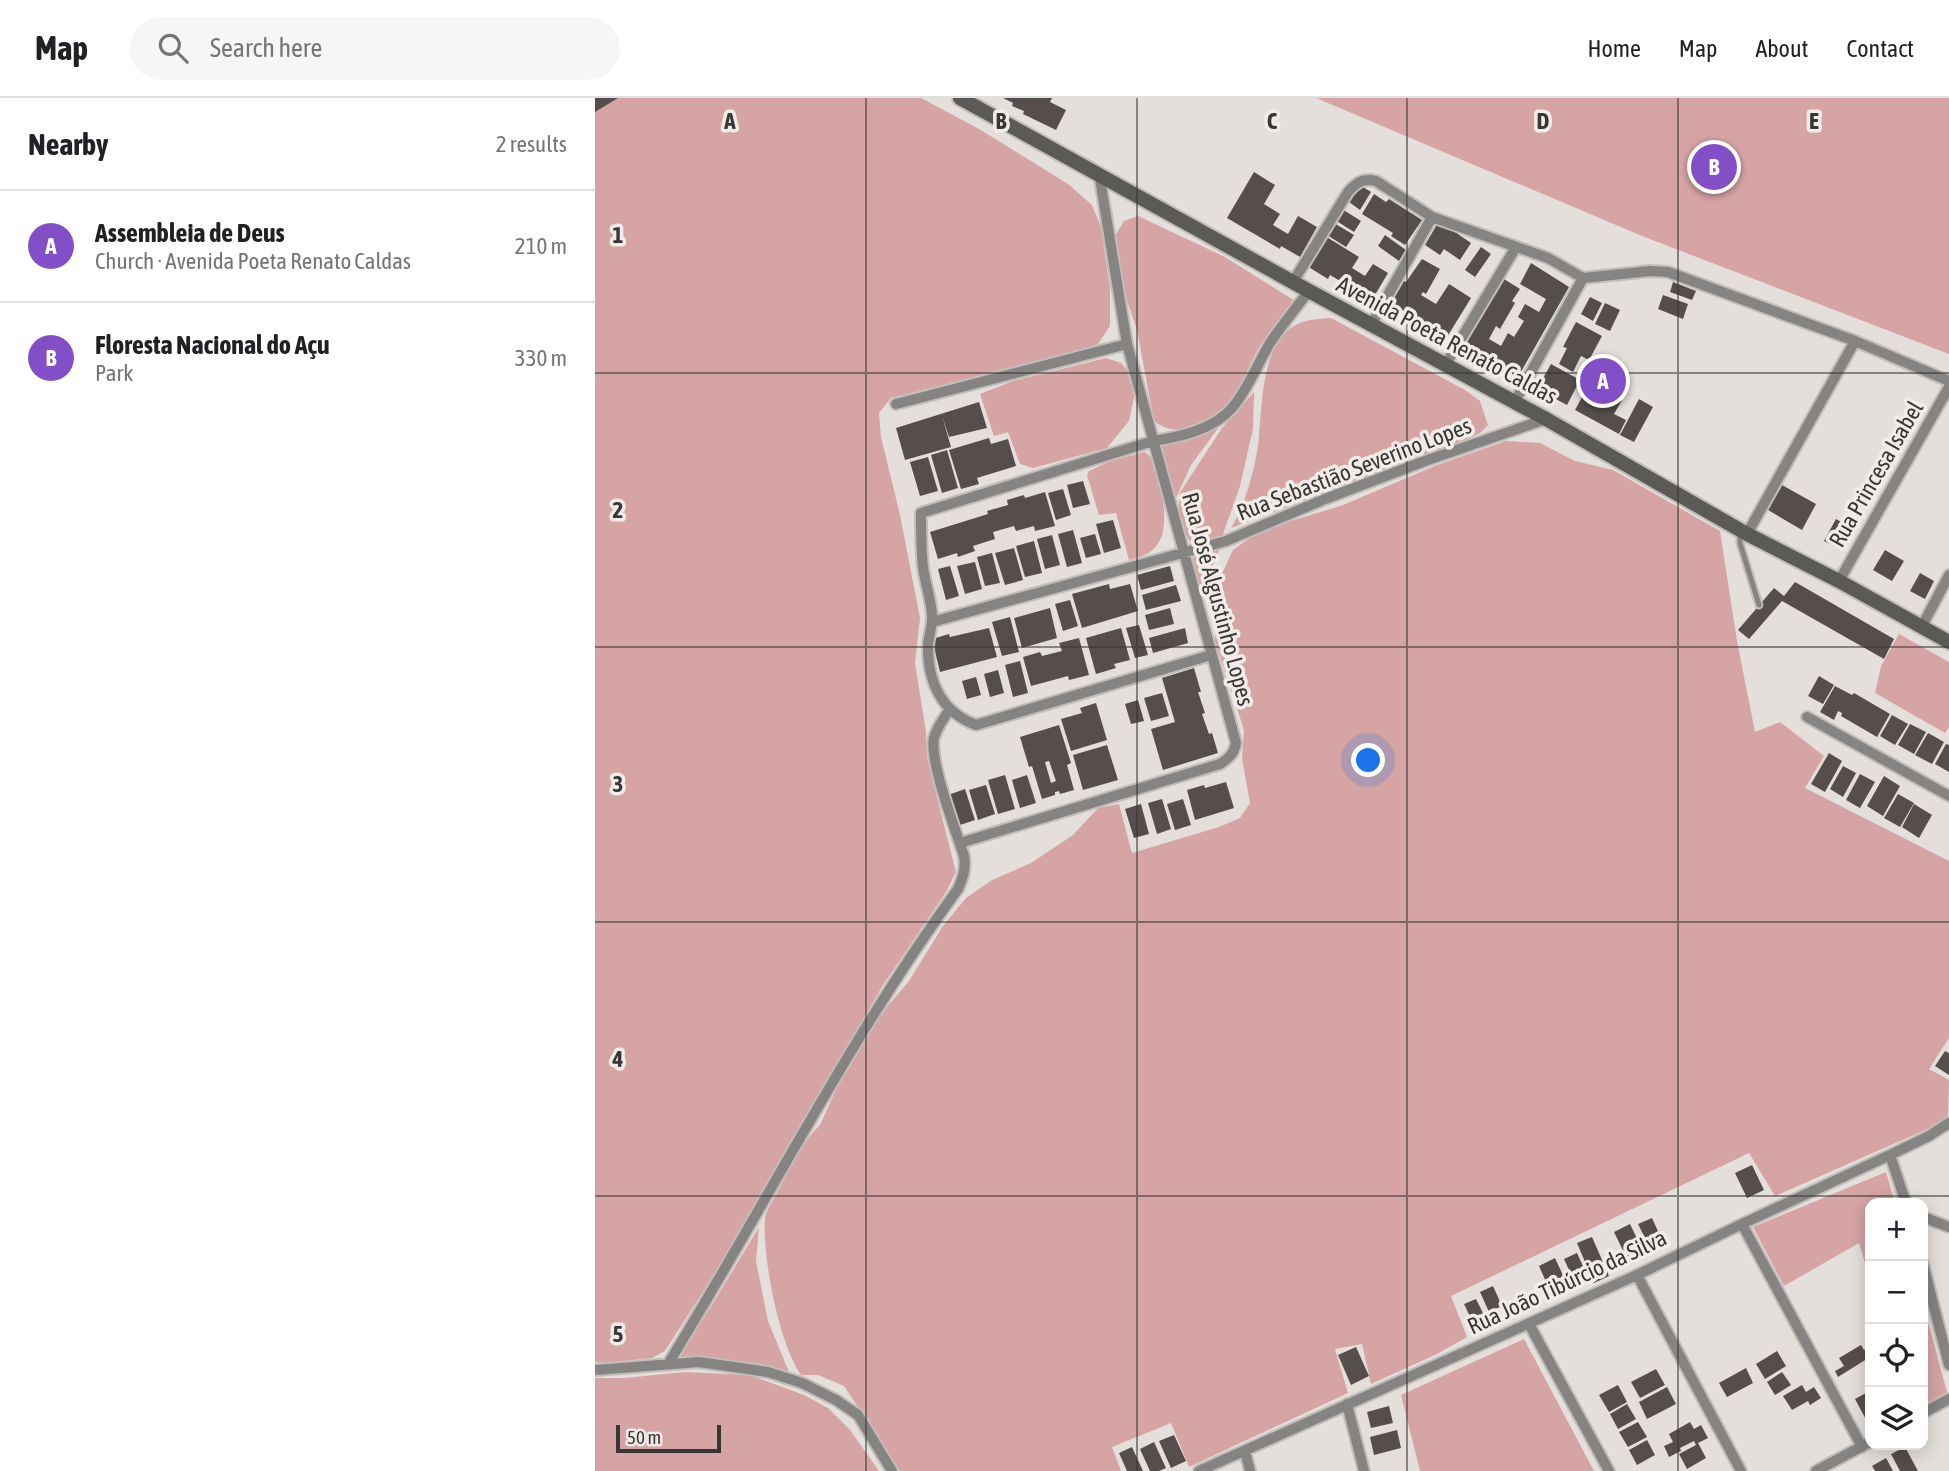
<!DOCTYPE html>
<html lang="en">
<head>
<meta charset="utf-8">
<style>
  body { margin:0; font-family:"Asap Condensed",sans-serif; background:#f6f6f6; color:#202124 }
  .controls { position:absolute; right:21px; bottom:21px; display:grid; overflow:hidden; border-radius:14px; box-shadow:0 4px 18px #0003 }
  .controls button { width:63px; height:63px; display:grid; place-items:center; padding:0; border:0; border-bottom:2px solid #e0e0e0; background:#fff; color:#202124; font:35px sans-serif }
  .scale { position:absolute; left:21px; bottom:18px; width:105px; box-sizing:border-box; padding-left:7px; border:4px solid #393735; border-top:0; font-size:19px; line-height:24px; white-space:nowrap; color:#393735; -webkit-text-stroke:5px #f1ece7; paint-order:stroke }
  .you { position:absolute; left:774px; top:663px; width:24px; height:24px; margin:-18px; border:5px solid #fff; border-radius:50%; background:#1a73e8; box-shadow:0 0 0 10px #1a73e833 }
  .badge { display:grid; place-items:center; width:46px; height:46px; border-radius:50%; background:#834fc7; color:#fff; font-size:23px; font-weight:700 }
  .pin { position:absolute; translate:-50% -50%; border:4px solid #fff; box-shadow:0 2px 7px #0006 }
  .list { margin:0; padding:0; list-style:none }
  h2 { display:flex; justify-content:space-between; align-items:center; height:91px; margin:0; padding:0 28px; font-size:30px }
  h2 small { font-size:23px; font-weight:400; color:#757577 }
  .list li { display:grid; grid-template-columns:46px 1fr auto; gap:21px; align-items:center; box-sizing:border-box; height:112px; padding:0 28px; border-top:2px solid #e0e0e0 }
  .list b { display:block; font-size:26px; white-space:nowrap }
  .list p { margin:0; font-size:23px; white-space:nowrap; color:#757577 }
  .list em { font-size:23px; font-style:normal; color:#757577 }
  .icon { flex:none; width:38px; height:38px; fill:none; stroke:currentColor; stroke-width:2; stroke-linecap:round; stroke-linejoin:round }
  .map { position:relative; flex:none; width:1354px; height:1373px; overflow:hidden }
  header { display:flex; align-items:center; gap:42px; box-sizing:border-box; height:98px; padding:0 35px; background:#fff; border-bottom:2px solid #e0e0e0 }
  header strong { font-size:33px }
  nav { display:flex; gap:38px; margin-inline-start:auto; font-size:24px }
  .search { width:490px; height:63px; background:#f6f6f6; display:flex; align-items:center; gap:18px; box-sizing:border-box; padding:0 24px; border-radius:38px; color:#757577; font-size:26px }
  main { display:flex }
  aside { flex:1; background:#fff }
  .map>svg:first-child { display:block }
  .green { fill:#d6a4a5 }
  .building { fill:#554e4c; fill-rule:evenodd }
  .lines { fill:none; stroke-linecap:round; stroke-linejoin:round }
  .service-casing { stroke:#c2bdb9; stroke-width:9 }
  .minor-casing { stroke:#c2bdb9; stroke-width:14 }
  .secondary-casing { stroke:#c2bdb9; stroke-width:18 }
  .service { stroke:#858482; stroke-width:5 }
  .minor { stroke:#858482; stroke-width:10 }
  .secondary { stroke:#5b5a56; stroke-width:14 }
  .grid { fill:none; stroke:#393735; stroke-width:2; stroke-opacity:0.55 }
  .labels { text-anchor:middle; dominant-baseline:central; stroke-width:7; stroke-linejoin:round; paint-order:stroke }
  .street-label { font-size:23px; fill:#393735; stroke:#f1ece7 }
  .grid-label { font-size:23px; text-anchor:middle; font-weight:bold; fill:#393735; stroke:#f1ece7; stroke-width:7; stroke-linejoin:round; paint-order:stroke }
</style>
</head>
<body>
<header>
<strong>Map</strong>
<div class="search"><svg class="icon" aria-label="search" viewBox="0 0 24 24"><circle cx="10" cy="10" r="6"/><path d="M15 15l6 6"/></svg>Search here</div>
<nav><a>Home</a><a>Map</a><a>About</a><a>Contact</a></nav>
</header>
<main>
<aside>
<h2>Nearby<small>2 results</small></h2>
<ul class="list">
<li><span class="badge">A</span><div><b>Assembleia de Deus</b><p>Church · Avenida Poeta Renato Caldas</p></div><em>210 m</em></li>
<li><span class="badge">B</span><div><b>Floresta Nacional do Açu</b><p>Park</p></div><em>330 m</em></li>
</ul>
</aside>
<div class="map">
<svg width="1354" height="1373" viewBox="0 0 1354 1373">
  <rect width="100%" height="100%" fill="#e4dfda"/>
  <path class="green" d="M0,0H326L384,31L473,86L497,107L506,129L515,190V228L503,246L485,253L296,300L284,315L286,339L305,417L325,520L320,565L331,634L332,660L361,774L351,794L288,887L141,1142L70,1253L57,1260L8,1265L0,1264Z
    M721,0H1354V256L1047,138Z
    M543,118L630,159L700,203C688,218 673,234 663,251C645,284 638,322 595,330C580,333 571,332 559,323L542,232L531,200L521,151L520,138L529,123Z
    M736,220L870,292L885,303L893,327L885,335L872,341L636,430C650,408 662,365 664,338C667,306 667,246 699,228C710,221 723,221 736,220Z
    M511,260L526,265L537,278L540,295L534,323L512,350L438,370L425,366L413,334L399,338L385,296L418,283Z
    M659,294L658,331L645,388L627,439L598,448L584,426V396L627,330Z
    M624,329L596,367L580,402L570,375L565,347Z
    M911,343L945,345L980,363L1018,372L1125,433L1142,543L1160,634L1185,624L1229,658L1210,690L1354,763V940L1334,971L1354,982L1353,1018L1337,1029L1180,1098L1154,1055L856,1198L872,1239L842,1256L776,1286L767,1246L740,1251L753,1295L594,1369L576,1325L517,1349L526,1373H305L249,1288L223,1277H206C184,1245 167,1159 170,1120C171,1112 178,1103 182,1095C194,1072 205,1046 225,1027L252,967L292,909L314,883L348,828L371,800L397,782L436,765L478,737L503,710L524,706L537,755L624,729L645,720L655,705L647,661L649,632L620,543L624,482L638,452L664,433L748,407L842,367Z
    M550,354C553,357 556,359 558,362C567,376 574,428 565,442C557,456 549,458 534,462L521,415L504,417L492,377L494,373L515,363Z
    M625,450L605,499L595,461Z
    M1304,536L1354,564V629L1350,635L1280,595L1286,568Z
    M1291,1074L1300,1105H1275V1182L1264,1145L1189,1188L1158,1129Z
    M164,1129L161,1163L173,1223L194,1274C154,1265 122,1261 81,1262L117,1207Z
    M1328,1205L1352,1294L1328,1308Z
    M929,1241L999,1373H825L806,1297Z
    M89,1274L155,1277L209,1297L233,1310L255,1332L284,1373H0V1280H30Z"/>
  <path class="building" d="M0,0H23L0,14Z
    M408,0H457L455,4L471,12L461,32L428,16L429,13L417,8L418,5Z
    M659,74L680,87L669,106L685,116L678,127L693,136L703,118L722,129L705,159L686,148L685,151L632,120Z
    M765,87L776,94L765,112L754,104Z
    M779,96L791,104L794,101L827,122L810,147L796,138L798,135L767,116Z
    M747,111L766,123L759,134L740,122Z
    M844,123L876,145L865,162L849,151L845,157L830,147Z
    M739,125L759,137L751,149L732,137Z
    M790,137L811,152L804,163L783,148Z
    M730,138L764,159L757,170L770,178L778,166L793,175L777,202L735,177L733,181L712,168Z
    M886,149L896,156L880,179L870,172Z
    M827,161L845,171L831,196L828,194L826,197L841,206L854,186L876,200L852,239L796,205L809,183L811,184Z
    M936,165L974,189L923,279L884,257L882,260L868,251L909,181L925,191L917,203L920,205L905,231L901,228L894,241L906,248L913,235L919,239L929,223L923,219L930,206L944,214L951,201L925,186Z
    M1078,184L1101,193L1097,202L1075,194Z
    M1068,197L1093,206L1088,221L1063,211Z
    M995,199L1007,205L998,223L986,216Z
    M1010,205L1025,212L1015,233L1000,226Z
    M981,224L1007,238L994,262L986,258L978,274L964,266L972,250L968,249Z
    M1009,259L1028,270L1014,296L1027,302L1019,316L1031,322L1024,336L980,312Z
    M956,266L985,282L972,307L942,291Z
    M1044,301L1058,309L1039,344L1025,337Z
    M384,304L392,330L354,339L347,318L356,349L310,362L301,330Z
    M394,340L396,346L413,341L421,368L382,380L384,386L366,391L354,352Z
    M352,352L363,390L347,395L336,357Z
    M333,359L343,393L325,398L315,364Z
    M488,383L495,406L478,410L472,387Z
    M1187,387L1221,406L1207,432L1173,412Z
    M468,391L476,417L461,422L453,395Z
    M450,394L460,428L440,433L439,428L421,433L419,428L398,434L400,441L378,448L380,453L363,459L362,455L343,461L335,434L393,416L392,413L413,407L412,402L429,397L430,400Z
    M1241,421L1255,429L1243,450L1229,443Z
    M518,422L526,450L509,455L501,426Z
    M478,432L487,465L472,469L463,436Z
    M500,436L506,456L491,460L485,440Z
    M457,437L465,467L450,471L442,441Z
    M439,443L447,475L430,479L421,448Z
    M419,450L428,482L410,487L400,455Z
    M1290,452L1309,463L1297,483L1278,472Z
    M397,455L405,485L390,488L382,459Z
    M380,464L387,491L370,496L362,468Z
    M355,468L364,498L351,502L343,471Z
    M575,468L579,483L546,492L542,477Z
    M1325,475L1339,483L1330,501L1315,493Z
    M1200,484L1299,541L1289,561L1187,503L1154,541L1143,532L1179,490L1189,498Z
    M514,486L515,491L535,486L543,513L487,530L477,496Z
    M581,487L586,503L551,512L547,497Z
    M475,502L483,528L468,533L460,506Z
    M455,510L462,540L427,550L419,520Z
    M575,510L579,526L554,532L550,517Z
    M415,519L424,554L407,558L397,524Z
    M544,527L553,557L540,560L531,530Z
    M394,530L402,559L345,574L337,541L354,536L355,539Z
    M526,530L535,562L519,566L521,570L501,576L491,540Z
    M590,530L593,545L558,555L554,540Z
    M484,540L494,577L474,582L473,578L436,588L428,559L445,554L447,558L467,553L464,545Z
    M425,563L433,595L418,599L410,567Z
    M599,570L606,594H603L610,615L607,616L614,636L617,635L623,655L568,672L556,631L580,624L567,580Z
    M403,572L409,595L395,599L389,576Z
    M1224,578L1239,587L1228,606L1213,598Z
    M381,579L386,597L372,601L367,583Z
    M1240,588L1257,597L1259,595L1295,616L1282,639L1246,618L1247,615L1243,613L1239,622L1225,614Z
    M567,595L574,618L556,623L549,600Z
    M543,602L549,623L536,626L530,606Z
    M501,605L512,642L476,653L466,621L487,615L485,610Z
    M1297,617L1313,626L1300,647L1285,638Z
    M1315,626L1331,634L1319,656L1303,647Z
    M464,627L476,665L472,667L479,692L465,696L464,693L460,694V697L447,701L437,668L434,669L425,639ZM454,663L461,683L456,685L450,664Z
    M1333,635L1349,644L1337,666L1320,657Z
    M1351,646L1354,647V674L1340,666Z
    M512,647L523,682L488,692L478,657Z
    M1234,655L1247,663L1230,694L1216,686Z
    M1248,668L1261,675L1248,699L1235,691Z
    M1265,676L1280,684L1265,710L1251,702Z
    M410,677L420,711L403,716L393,682Z
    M432,677L441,705L425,710L417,682Z
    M1289,678L1305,688L1288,718L1272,708Z
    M631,684L639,710L600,722L592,692L609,687L610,690Z
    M391,687L400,716L383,722L374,692Z
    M370,691L380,722L362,728L353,697Z
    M1303,696L1319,705L1305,729L1289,720Z
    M567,701L576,731L562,736L553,705Z
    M588,701L596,727L580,732L572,706Z
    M546,706L554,736L539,740L530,711Z
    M1319,706L1337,717L1324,740L1307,729Z
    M1350,953L1354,955V977L1340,968Z
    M1157,1067L1169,1092L1152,1100L1140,1075Z
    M1057,1120L1067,1142L1054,1148L1043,1126Z
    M1035,1126L1049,1155L1033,1163L1019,1134Z
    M997,1139L1014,1178L999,1185L982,1145Z
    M982,1155L992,1177L979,1183L969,1161Z
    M960,1160L973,1188L956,1195L944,1168Z
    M898,1188L907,1208L894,1214L885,1194Z
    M881,1201L891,1221L879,1227L869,1206Z
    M1266,1247L1269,1252L1275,1249V1259L1243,1279L1240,1273L1249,1268L1244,1260Z
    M761,1249L774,1278L756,1287L743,1257Z
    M1182,1253L1191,1268L1170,1281L1161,1266Z
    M1151,1270L1158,1285L1132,1299L1124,1285Z
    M1061,1271L1070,1287L1045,1300L1036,1284Z
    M1187,1274L1196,1287L1180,1297L1172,1284Z
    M1023,1287L1032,1304L1014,1314L1004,1297Z
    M1207,1287L1211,1294L1219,1289L1226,1300L1215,1307L1213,1303L1197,1312L1188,1298Z
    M1072,1289L1081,1306L1052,1321L1044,1304Z
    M1273,1294L1275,1298V1329L1260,1301Z
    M1032,1306L1041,1321L1023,1331L1015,1316Z
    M794,1308L798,1325L776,1330L772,1314Z
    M1043,1324L1052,1339L1033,1349L1024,1334Z
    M1095,1324L1099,1331L1106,1327L1113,1340L1103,1345L1111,1360L1092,1371L1084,1356L1101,1347L1099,1343L1085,1350L1086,1353L1074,1359L1069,1348L1078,1344L1074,1336Z
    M802,1332L806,1350L779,1357L775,1339Z
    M579,1337L591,1363L576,1370L564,1343Z
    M1052,1342L1060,1357L1042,1367L1034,1352Z
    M559,1344L571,1370L564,1373H555L545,1351Z
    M537,1349L548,1373H532L524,1355Z
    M1310,1349L1323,1373H1305L1296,1356Z
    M1291,1360L1298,1373H1280L1277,1368Z"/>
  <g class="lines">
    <g class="service-casing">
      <path id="service" d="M1145,435V445L1164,507"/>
    </g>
    <g class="minor-casing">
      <path id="minor" d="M698,184L753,94C762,84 768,80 781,83L837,119L953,160L988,180L1055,173L1073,174L1260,243L1354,283
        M776,227L837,119
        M851,266L921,149
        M920,303L988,180
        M301,306L532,246
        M1152,436L1260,243
        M1244,483L1354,289
        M337,524L631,443L730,401L830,363L951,321
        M1326,530L1354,477
        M616,557L381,627C347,614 333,585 333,549C333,539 338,528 337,517C336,501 330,485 328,469C326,451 326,433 326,415L558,343C584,339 618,332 637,310C653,291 662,267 675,245C687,227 701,210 714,193
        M1212,619L1354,698
        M365,745L625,666C634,660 639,656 641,645L532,246L504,75
        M1295,1057L1311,1105
        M1328,1119L1354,1129
        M1147,1126L1267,1349
        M1328,1166L1354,1267
        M1042,1177L1146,1373
        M934,1226L1014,1373
        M73,1266C170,1108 253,942 363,791C368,779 371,771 369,758C361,733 334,663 339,640C342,629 349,620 355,611
        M0,1272L104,1264L173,1274L207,1285L241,1302L263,1317L297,1373
        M752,1306L769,1373
        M1328,1315L1354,1301
        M650,1353L655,1373
        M604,1373L1042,1177L1147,1126L1295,1057L1334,1038L1354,1025
        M1221,1373L1275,1344"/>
    </g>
    <g class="secondary-casing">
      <path id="secondary" d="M365,0L714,193L951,321L1152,436L1244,483L1354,544"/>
    </g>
    <use href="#service" class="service"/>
    <use href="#minor" class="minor"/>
    <use href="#secondary" class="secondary"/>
  </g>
  <path class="grid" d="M271,0V1373M542,0V1373M812,0V1373M1083,0V1373M0,275H1354M0,549H1354M0,824H1354M0,1098H1354"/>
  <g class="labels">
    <g class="street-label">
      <text transform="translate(852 242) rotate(28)">Avenida Poeta Renato Caldas</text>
      <text transform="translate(759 371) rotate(-21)">Rua Sebastião Severino Lopes</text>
      <text transform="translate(1281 376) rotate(-60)">Rua Princesa Isabel</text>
      <text transform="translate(623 501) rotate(75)">Rua José Algustinho Lopes</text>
      <text transform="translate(972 1184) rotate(-25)">Rua João Tibúrcio da Silva</text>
    </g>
  </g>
  <g class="grid-label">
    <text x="135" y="31">A</text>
    <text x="406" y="31">B</text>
    <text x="677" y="31">C</text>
    <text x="948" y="31">D</text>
    <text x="1219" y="31">E</text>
    <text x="23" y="145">1</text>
    <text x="23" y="420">2</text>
    <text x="23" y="694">3</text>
    <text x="23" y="969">4</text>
    <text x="23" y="1244">5</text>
  </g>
</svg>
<div class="controls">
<button>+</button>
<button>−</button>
<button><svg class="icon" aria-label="locate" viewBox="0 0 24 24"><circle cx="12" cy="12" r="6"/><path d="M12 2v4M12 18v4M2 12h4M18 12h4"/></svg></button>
<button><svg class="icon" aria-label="layers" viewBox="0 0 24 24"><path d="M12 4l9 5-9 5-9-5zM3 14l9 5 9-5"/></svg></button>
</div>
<div class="scale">50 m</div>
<div class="you"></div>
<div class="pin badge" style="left:1008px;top:283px">A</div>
<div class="pin badge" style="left:1119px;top:69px">B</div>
</div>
</main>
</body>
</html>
